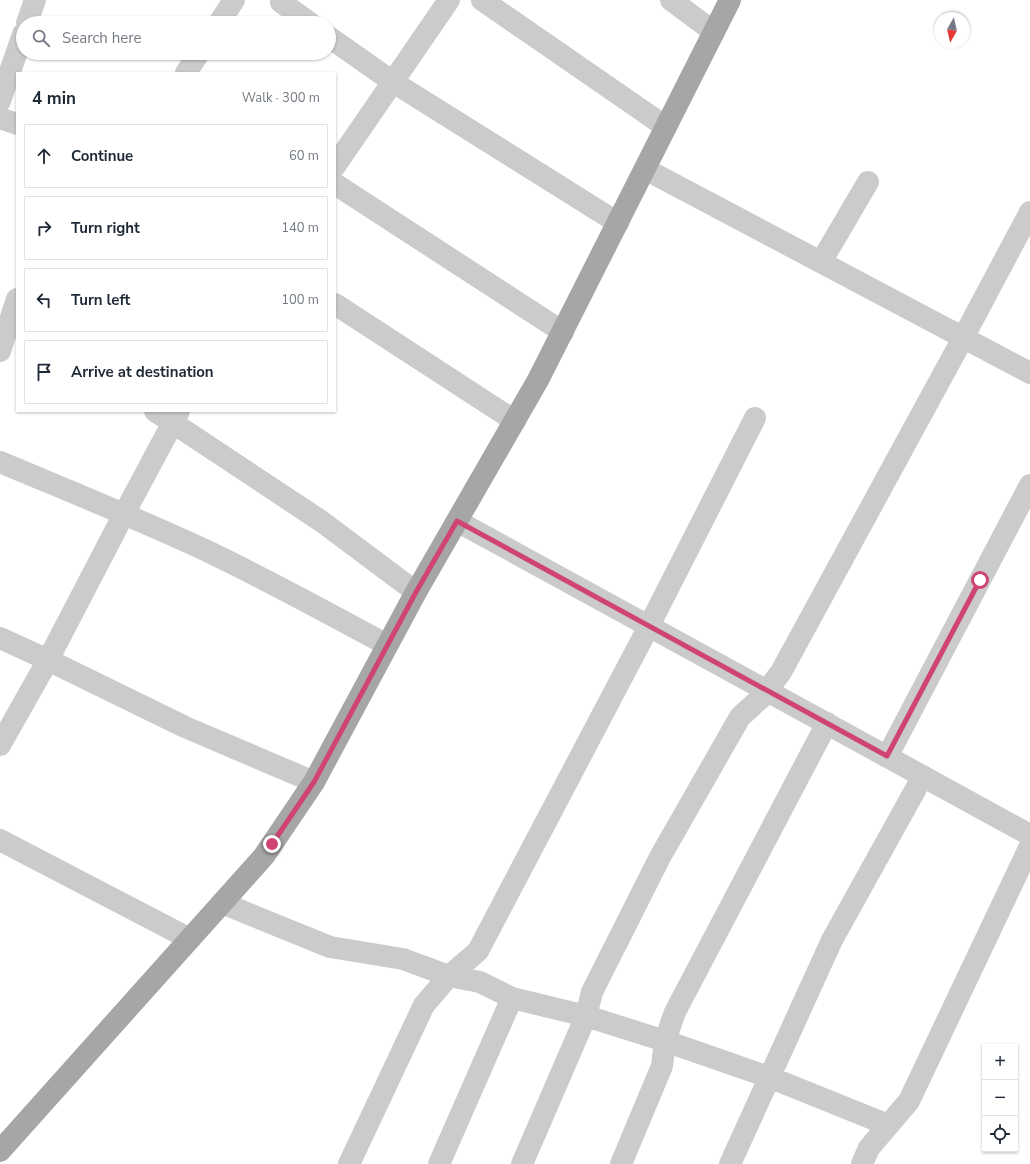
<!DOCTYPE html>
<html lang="en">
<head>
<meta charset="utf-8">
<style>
  body { margin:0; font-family:"Nunito Sans",sans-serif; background:#f6f6f7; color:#1f2937 }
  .controls { position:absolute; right:12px; bottom:12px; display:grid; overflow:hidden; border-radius:0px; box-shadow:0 1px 3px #0004 }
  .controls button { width:36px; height:36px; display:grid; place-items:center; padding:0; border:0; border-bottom:1px solid #e0e1e3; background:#fff; color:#1f2937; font:20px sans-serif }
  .compass { position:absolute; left:934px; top:12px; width:36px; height:36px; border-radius:50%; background:#fff; box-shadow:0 1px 3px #0004; rotate:188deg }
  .stop { position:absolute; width:12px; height:12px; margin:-9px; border:3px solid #d04471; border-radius:50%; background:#fff }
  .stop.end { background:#d04471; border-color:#fff; box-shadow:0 1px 4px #0008 }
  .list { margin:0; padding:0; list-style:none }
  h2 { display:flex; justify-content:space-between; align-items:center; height:52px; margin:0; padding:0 16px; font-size:17px }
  h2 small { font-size:13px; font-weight:400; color:#747a83 }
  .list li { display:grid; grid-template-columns:26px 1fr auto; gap:12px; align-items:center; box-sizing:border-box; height:64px; margin:0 8px 8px; padding:0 8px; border:1px solid #e0e1e3; border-radius:0px }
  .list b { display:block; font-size:15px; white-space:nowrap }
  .list em { font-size:13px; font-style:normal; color:#747a83 }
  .icon { flex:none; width:22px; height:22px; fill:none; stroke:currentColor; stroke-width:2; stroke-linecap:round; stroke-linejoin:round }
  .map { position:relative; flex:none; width:1030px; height:1164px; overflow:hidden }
  .search { position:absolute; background:#fff; box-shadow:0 1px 3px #0004; left:16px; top:16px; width:320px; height:44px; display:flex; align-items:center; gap:10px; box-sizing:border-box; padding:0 14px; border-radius:22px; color:#747a83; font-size:15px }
  .panel { position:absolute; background:#fff; box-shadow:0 1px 3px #0004; left:16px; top:72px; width:320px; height:340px; border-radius:0px }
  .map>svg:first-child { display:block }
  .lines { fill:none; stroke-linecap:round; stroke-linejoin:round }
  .minor { stroke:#cbcbcb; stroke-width:22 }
  .major { stroke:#a6a6a6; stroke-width:22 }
  .route { stroke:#d04471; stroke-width:5 }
</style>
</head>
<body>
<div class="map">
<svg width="1030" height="1164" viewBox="0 0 1030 1164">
  <rect width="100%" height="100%" fill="#fff"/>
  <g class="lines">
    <path class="minor" d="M482,0L666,127
      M671,0L714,32
      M281,2L310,23
      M27,23L35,0
      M219,23L234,0
      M329,37L393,82L618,223
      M186,73L199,53
      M0,101L23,34
      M0,118L17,124
      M335,166L449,0
      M645,169L1030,373
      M335,184L563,332
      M821,262L868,182
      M335,304L515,421
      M0,351L17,299
      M155,411L321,521L416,592
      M0,462C69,491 139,519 207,551C268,580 328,613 387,645
      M457,521L1030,835
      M0,638L48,660L185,727L314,782
      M0,745L48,660L124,514L179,411
      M887,757L1030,485
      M0,840L190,939
      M222,903L330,947L403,959L449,976L480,982L512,998L586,1016L665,1041L769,1077L888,1125
      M349,1164L424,1005L449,976L478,951L649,626L755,418
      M439,1164L512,998
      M522,1164L586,1016L592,992L660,857L740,717L762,697L781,672L963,338L1030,212
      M621,1164L662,1066L665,1041L675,1012L827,723
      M730,1164L832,940L923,776
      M862,1164L869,1148L909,1101L1030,846"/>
    <path class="major" d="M0,1151L264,856L314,782L416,592L538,380L730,0"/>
  </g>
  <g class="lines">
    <path class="route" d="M272,844L314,782L416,592L457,521L887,756L980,580"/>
  </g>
</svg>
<div class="controls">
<button>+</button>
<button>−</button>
<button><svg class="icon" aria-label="locate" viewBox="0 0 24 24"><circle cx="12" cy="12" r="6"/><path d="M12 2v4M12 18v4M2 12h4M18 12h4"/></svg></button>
</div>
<svg class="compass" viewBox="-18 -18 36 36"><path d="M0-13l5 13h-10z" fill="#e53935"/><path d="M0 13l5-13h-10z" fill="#747a83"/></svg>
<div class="stop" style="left:980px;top:580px"></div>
<div class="stop end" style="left:272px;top:844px"></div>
<div class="search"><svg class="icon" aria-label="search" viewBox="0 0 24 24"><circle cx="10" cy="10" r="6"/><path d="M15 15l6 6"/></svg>Search here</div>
<section class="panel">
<h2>4 min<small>Walk · 300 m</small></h2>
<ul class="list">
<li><svg class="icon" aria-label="ahead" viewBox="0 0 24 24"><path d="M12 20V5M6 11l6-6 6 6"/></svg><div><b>Continue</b></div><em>60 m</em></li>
<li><svg class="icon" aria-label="right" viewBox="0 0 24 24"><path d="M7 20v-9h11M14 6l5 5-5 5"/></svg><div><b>Turn right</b></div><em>140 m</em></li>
<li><svg class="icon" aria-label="left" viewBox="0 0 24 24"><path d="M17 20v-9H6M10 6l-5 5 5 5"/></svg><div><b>Turn left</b></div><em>100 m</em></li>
<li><svg class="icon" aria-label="arrive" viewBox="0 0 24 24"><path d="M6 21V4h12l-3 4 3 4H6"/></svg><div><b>Arrive at destination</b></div></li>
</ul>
</section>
</div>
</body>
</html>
